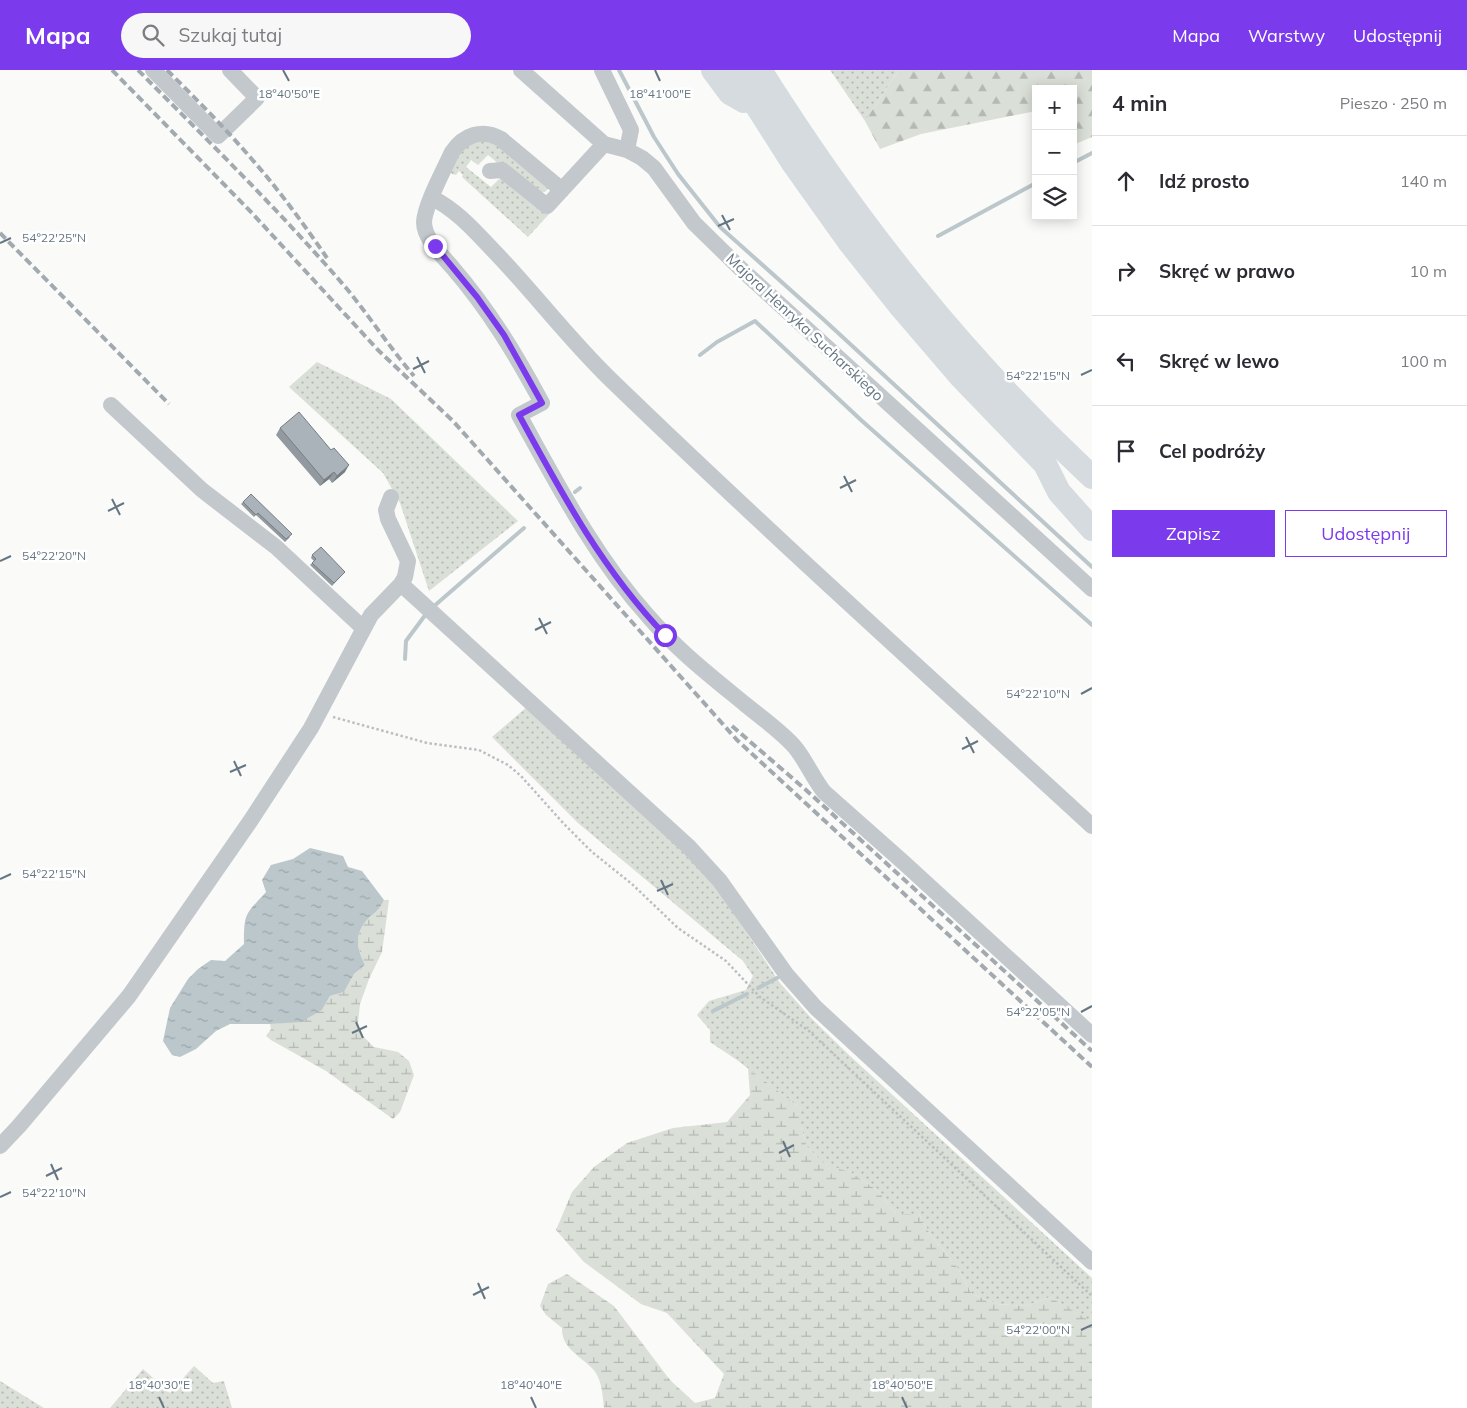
<!DOCTYPE html>
<html lang="pl">
<head>
<meta charset="utf-8">
<style>
  body { margin:0; font-family:Mulish,sans-serif; background:#f7f7f7; color:#2b2b33 }
  .controls { position:absolute; right:15px; top:15px; display:grid; overflow:hidden; border-radius:0px; box-shadow:0 2px 12px #0003 }
  .controls button { width:45px; height:45px; display:grid; place-items:center; padding:0; border:0; border-bottom:1px solid #e1e1e2; background:#fff; color:#2b2b33; font:25px sans-serif }
  .stop { position:absolute; width:15px; height:15px; margin:-11px; border:4px solid #7c3aed; border-radius:50%; background:#fff }
  .stop.end { background:#7c3aed; border-color:#fff; box-shadow:0 1px 5px #0008 }
  .list { margin:0; padding:0; list-style:none }
  h2 { display:flex; justify-content:space-between; align-items:center; height:65px; margin:0; padding:0 20px; font-size:21px }
  h2 small { font-size:16px; font-weight:400; color:#7c7c81 }
  .list li { display:grid; grid-template-columns:32px 1fr auto; gap:15px; align-items:center; box-sizing:border-box; height:90px; padding:0 20px; border-top:1px solid #e1e1e2 }
  .list b { display:block; font-size:19px; white-space:nowrap }
  .list em { font-size:16px; font-style:normal; color:#7c7c81 }
  .actions { display:flex; gap:10px; padding:15px 20px }
  .actions a { flex:1; padding:11px 0; border:1px solid #7c3aed; border-radius:0px; text-align:center; font-size:18px; color:#7c3aed }
  .actions .main { background:#7c3aed; color:#fff }
  .icon { flex:none; width:28px; height:28px; fill:none; stroke:currentColor; stroke-width:2; stroke-linecap:round; stroke-linejoin:round }
  .map { position:relative; flex:none; width:1092px; height:1338px; overflow:hidden }
  header { display:flex; align-items:center; gap:30px; box-sizing:border-box; height:70px; padding:0 25px; background:#7c3aed; color:#fff }
  header strong { font-size:24px }
  nav { display:flex; gap:28px; margin-inline-start:auto; font-size:18px }
  .search { width:350px; height:45px; background:#f7f7f7; display:flex; align-items:center; gap:12px; box-sizing:border-box; padding:0 18px; border-radius:28px; color:#7c7c81; font-size:19px }
  main { display:flex }
  aside { flex:1; background:#fff }
  .map>svg:first-child { display:block }
  .grass { fill:url(#grass-dots) }
  .forest { fill:url(#forest-firs) }
  .wetland { fill:url(#wetland-marsh) }
  .water { fill:url(#water-ripples) }
  .lines { fill:none; stroke-linecap:round; stroke-linejoin:round }
  .stream { stroke:#bbc7cb; stroke-width:4 }
  .path { stroke:#bbbfc2; stroke-width:2.5; stroke-dasharray:2.5 2.5; stroke-linecap:butt }
  .minor { stroke:#c3c8cc; stroke-width:16 }
  .highway { stroke:#d6dbdf; stroke-width:24 }
  .rail { stroke:#a2aab0; stroke-width:4; stroke-dasharray:8 4; stroke-linecap:butt }
  .wall { fill:#929a9f }
  .shaded-wall { fill:#777d82 }
  .building { fill:#aab3b9; stroke:#777d82 }
  .route { stroke:#7c3aed; stroke-width:6 }
  .ticks { fill:none; stroke:#657683; stroke-width:2 }
  .labels { text-anchor:middle; dominant-baseline:central; stroke-width:5; stroke-linejoin:round; paint-order:stroke }
  .street-label { font-size:15px; fill:#657683; stroke:#fff }
  .ticks-label { font-size:12px; text-anchor:middle; fill:#657683; stroke:#fff; stroke-width:5; stroke-linejoin:round; paint-order:stroke }
</style>
</head>
<body>
<header>
<strong>Mapa</strong>
<div class="search"><svg class="icon" aria-label="search" viewBox="0 0 24 24"><circle cx="10" cy="10" r="6"/><path d="M15 15l6 6"/></svg>Szukaj tutaj</div>
<nav><a>Mapa</a><a>Warstwy</a><a>Udostępnij</a></nav>
</header>
<main>
<div class="map">
<svg width="1092" height="1338" viewBox="0 0 1092 1338">
  <defs>
    <pattern id="grass-dots" width="8" height="8" patternUnits="userSpaceOnUse" patternTransform="scale(1.25)"><rect width="8" height="8" fill="#dadfd7"/><path d="M2 2h.1M6 6h.1" fill="none" stroke="#b4b9b4" stroke-width="1.8" stroke-linecap="round"/></pattern>
    <pattern id="forest-firs" width="22" height="20" patternUnits="userSpaceOnUse" patternTransform="scale(1.25)"><rect width="22" height="20" fill="#dadfd7"/><path d="M5 1l3.5 6h-7zM16 11l3.5 6h-7z" fill="#b4b9b4"/></pattern>
    <pattern id="wetland-marsh" width="20" height="14" patternUnits="userSpaceOnUse" patternTransform="scale(1.25)"><rect width="20" height="14" fill="#dadfd7"/><path d="M1 5h8M5 5V1M11 12h8M15 12V8" fill="none" stroke="#b4b9b4"/></pattern>
    <pattern id="water-ripples" width="26" height="14" patternUnits="userSpaceOnUse" patternTransform="scale(1.25)"><rect width="26" height="14" fill="#bbc7cb"/><path d="M2 4q2-2 4 0t4 0M15 11q2-2 4 0t4 0" fill="none" stroke="#9ca6aa"/></pattern>
  </defs>
  <rect width="100%" height="100%" fill="#fafaf8"/>
  <path class="grass" d="M830,0H899L865,51Z
    M492,70L549,118L545,122C525,120 503,97 488,85L478,95L471,90L466,97L491,117L498,110L503,108L550,143L528,167L462,107L463,105L459,101L456,105L452,104L448,100L468,72Z
    M317,292L391,329L518,451L429,521L400,433L383,403L289,317Z
    M528,636L695,791L723,827L780,913L812,949L849,985L1092,1208V1253L1050,1227L1026,1236L997,1234L972,1224L957,1197L930,1164L919,1144H896L877,1120L850,1102L825,1095L807,1077L801,1057V1039L737,990L710,972V960L697,945L709,931L746,920L753,906L743,891L578,753L492,667Z
    M194,1296L213,1313L224,1311L232,1338H110L143,1299L170,1323Z
    M0,1311L44,1338H0Z"/>
  <path class="forest" d="M899,0H1092V67L1073,75V19H1036V41L921,64L880,79L865,51Z"/>
  <path class="wetland" d="M384,830H389L382,882L369,909L360,934L358,953L362,965L374,977L398,982L409,991L414,1005L400,1042L393,1049L326,1001L271,970L266,966L271,959L270,954L301,951L322,940L330,926L344,922L354,904L365,895C357,879 354,866 366,851C374,842 378,843 384,830Z
    M748,998L801,1039V1057L807,1077L825,1094L850,1102L877,1120L896,1144H919L930,1164L957,1197L972,1224L997,1234L1026,1236L1050,1227L1090,1251L1092,1253V1338H604C603,1328 602,1316 598,1307C592,1290 561,1283 562,1258L546,1245L540,1236L548,1214L567,1204L614,1236L670,1310L695,1333L715,1328L724,1304L667,1243L641,1234L584,1192L556,1160L572,1122L594,1097L627,1073L673,1058L727,1052L750,1025Z"/>
  <path class="water" d="M310,778L343,786L348,797L362,801L384,830C378,843 374,842 366,851C354,866 357,879 365,895L354,904L344,922L330,926L322,940L301,952L270,954H230L216,961L196,979L180,987L172,985L163,971L170,938L188,909L198,899L211,890L225,891L244,874C244,843 245,845 266,822L262,810L271,795L293,789Z"/>
  <g class="lines">
    <path class="stream" d="M619,0L654,67L678,104L720,157L823,249L1092,497
      M1073,93L1092,83
      M938,166L1036,113
      M700,285L717,272L755,251L861,350L1092,555
      M575,422L580,418
      M433,537L524,458
      M405,589L406,571L426,544
      M758,918L777,908
      M713,941L747,924"/>
    <path class="path" d="M333,647L427,673L479,680L508,695L521,706L564,754L592,782L632,814L678,858L726,891L760,927L809,961L1092,1226"/>
    <path class="minor" d="M153,0L218,66L257,28L230,0
      M521,0L604,74L627,80L642,88L654,98L694,153L740,198L1092,519
      M602,0L631,60L627,80
      M490,101L502,100L547,136L604,74
      M562,120L501,69C482,58 464,65 452,82C444,100 425,134 424,152C424,169 442,185 452,197C489,240 515,283 542,333L519,345C558,415 594,486 648,546C677,580 712,607 746,635C762,648 779,660 793,675C805,688 812,707 824,722L903,792L1092,965
      M432,128C455,139 473,159 491,178C531,219 566,266 608,307C766,460 930,607 1092,756
      M111,335L202,420L276,477L363,558
      M401,514L689,777L720,811L786,904L816,938L1092,1192
      M0,1076L19,1056L129,926L251,750L311,658L371,545L401,514L405,507L408,491L388,449L386,440L391,427"/>
    <path class="highway" d="M713,0L730,23L744,31
      M734,0L793,93L850,173L901,237L961,307L1045,394L1059,422L1092,459
      M760,0C855,151 961,285 1092,407"/>
    <path class="rail" d="M112,0L251,142L378,280L453,351L737,670L1092,997
      M138,0C209,72 281,142 347,219C370,247 390,278 414,306
      M167,0C198,31 228,61 256,94C282,124 305,156 327,188
      M0,163L169,334
      M732,656L806,720L1092,981"/>
  </g>
  <path class="wall" d="M280,358L345,402L332,413L329,409L320,416L276,365Z
    M243,432L290,467L285,472L256,445L254,447L241,434Z
    M312,485L345,502L332,516L310,495L314,491L311,488Z"/>
  <path class="shaded-wall" d="M349,395L345,402L332,413L337,406Z
    M334,402L329,409L320,416L324,410Z"/>
  <path class="building" d="M299,342L331,380L334,378L349,395L337,406L334,402L324,410L280,358Z
    M251,424L292,464L286,469L258,443L256,445L243,432Z
    M321,477L345,502L334,513L312,493L316,489L312,485Z"/>
  <g class="lines">
    <path class="route" d="M435,176L477,227L504,265L542,333L519,345C562,424 602,499 665,565"/>
  </g>
  <path class="ticks" d="M283,0L289,11M655,0L660,11M722,145L730,160M718,156L734,149M0,173L11,168M417,287L425,303M413,299L429,291M1081,305L1092,300M844,406L852,422M840,418L856,410M112,429L120,445M108,441L124,433M0,491L11,486M539,548L547,564M535,560L551,552M1081,624L1092,618M966,667L974,683M962,679L978,671M234,691L241,706M230,702L246,695M0,809L11,804M661,810L668,825M657,821L673,814M1081,942L1092,936M356,952L363,968M352,963L367,956M783,1071L790,1087M779,1083L794,1075M51,1094L58,1110M46,1106L62,1098M0,1127L11,1122M478,1213L485,1229M473,1225L489,1217M1081,1260L1092,1255M159,1327L164,1338M531,1327L536,1338M902,1327L907,1338"/>
  <g class="labels">
    <g class="street-label">
      <text transform="translate(805 257) rotate(43)">Majora Henryka Sucharskiego</text>
    </g>
  </g>
  <g class="ticks-label">
    <text x="289" y="28">18°40'50"E</text>
    <text x="660" y="28">18°41'00"E</text>
    <text x="54" y="172">54°22'25"N</text>
    <text x="1038" y="310">54°22'15"N</text>
    <text x="54" y="490">54°22'20"N</text>
    <text x="1038" y="628">54°22'10"N</text>
    <text x="54" y="808">54°22'15"N</text>
    <text x="1038" y="946">54°22'05"N</text>
    <text x="54" y="1127">54°22'10"N</text>
    <text x="1038" y="1264">54°22'00"N</text>
    <text x="159" y="1319">18°40'30"E</text>
    <text x="531" y="1319">18°40'40"E</text>
    <text x="902" y="1319">18°40'50"E</text>
  </g>
</svg>
<div class="controls">
<button>+</button>
<button>−</button>
<button><svg class="icon" aria-label="layers" viewBox="0 0 24 24"><path d="M12 4l9 5-9 5-9-5zM3 14l9 5 9-5"/></svg></button>
</div>
<div class="stop" style="left:665px;top:565px"></div>
<div class="stop end" style="left:435px;top:176px"></div>
</div>
<aside>
<h2>4 min<small>Pieszo · 250 m</small></h2>
<ul class="list">
<li><svg class="icon" aria-label="ahead" viewBox="0 0 24 24"><path d="M12 20V5M6 11l6-6 6 6"/></svg><div><b>Idź prosto</b></div><em>140 m</em></li>
<li><svg class="icon" aria-label="right" viewBox="0 0 24 24"><path d="M7 20v-9h11M14 6l5 5-5 5"/></svg><div><b>Skręć w prawo</b></div><em>10 m</em></li>
<li><svg class="icon" aria-label="left" viewBox="0 0 24 24"><path d="M17 20v-9H6M10 6l-5 5 5 5"/></svg><div><b>Skręć w lewo</b></div><em>100 m</em></li>
<li><svg class="icon" aria-label="arrive" viewBox="0 0 24 24"><path d="M6 21V4h12l-3 4 3 4H6"/></svg><div><b>Cel podróży</b></div></li>
</ul>
<div class="actions"><a class="main">Zapisz</a><a>Udostępnij</a></div>
</aside>
</main>
</body>
</html>
